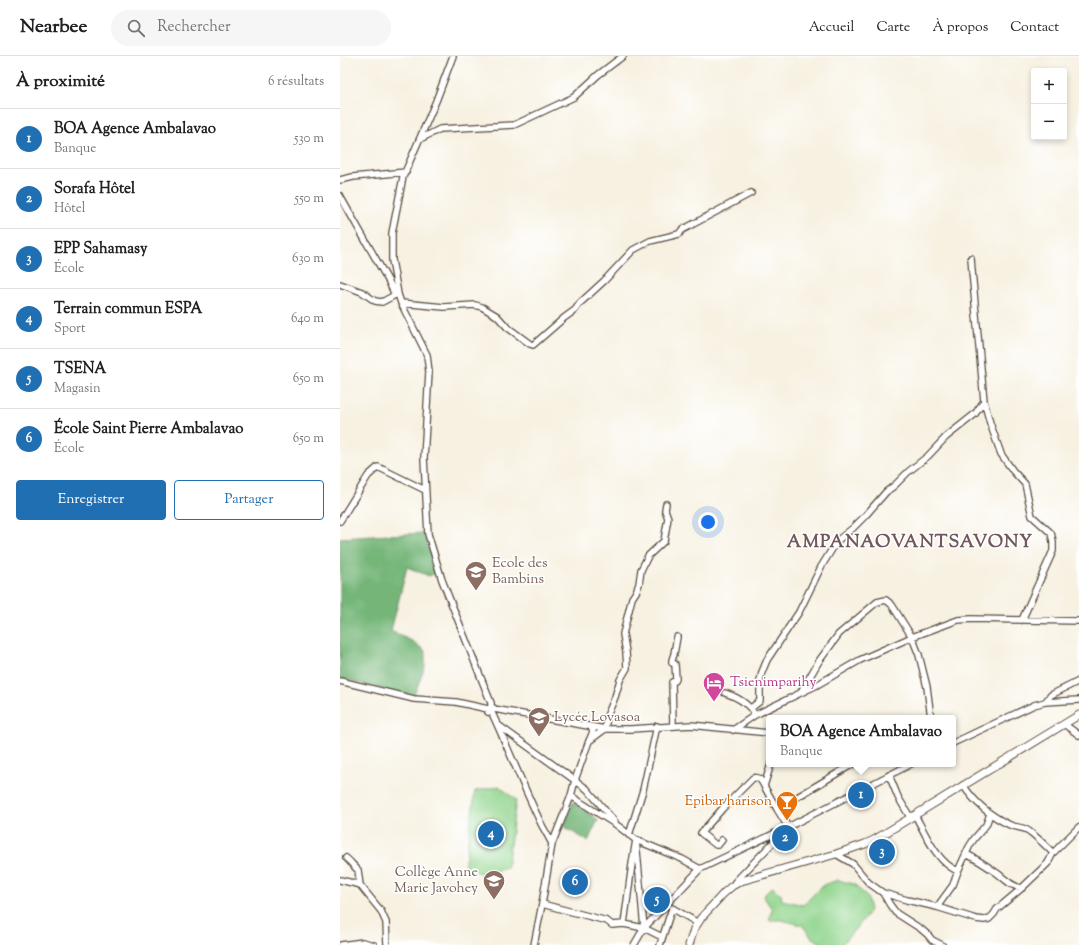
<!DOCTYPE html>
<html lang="fr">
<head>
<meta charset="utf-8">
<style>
  body { margin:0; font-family:"Sorts Mill Goudy",serif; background:#f6f6f6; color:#202124 }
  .controls { position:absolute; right:12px; top:12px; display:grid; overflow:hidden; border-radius:4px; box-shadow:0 2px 6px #0003 }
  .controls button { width:36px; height:36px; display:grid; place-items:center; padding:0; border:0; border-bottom:1px solid #e0e0e0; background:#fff; color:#202124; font:20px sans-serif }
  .you { position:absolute; left:368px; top:466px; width:14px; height:14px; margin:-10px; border:3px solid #fff; border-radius:50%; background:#1a73e8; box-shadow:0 0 0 6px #1a73e833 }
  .badge { display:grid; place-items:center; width:26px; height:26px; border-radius:50%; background:#1f6fb2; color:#fff; font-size:13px; font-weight:700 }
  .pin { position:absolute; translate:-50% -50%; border:2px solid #fff; box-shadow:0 1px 4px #0006 }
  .popup { position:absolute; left:426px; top:659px; width:190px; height:52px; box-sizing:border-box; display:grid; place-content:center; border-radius:4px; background:#fff; filter:drop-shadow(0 1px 3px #0005); font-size:13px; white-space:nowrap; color:#757577 }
  .popup b { font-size:15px; color:#202124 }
  .popup::after { content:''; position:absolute; left:50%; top:100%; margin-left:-8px; border:8px solid transparent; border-top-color:#fff }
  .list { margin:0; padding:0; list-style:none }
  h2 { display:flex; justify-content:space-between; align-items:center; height:52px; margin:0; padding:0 16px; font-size:17px }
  h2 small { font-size:13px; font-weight:400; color:#757577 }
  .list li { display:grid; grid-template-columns:26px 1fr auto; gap:12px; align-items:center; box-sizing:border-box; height:60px; padding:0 16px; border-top:1px solid #e0e0e0 }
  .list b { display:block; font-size:15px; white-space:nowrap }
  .list p { margin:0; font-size:13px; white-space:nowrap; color:#757577 }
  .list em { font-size:13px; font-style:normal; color:#757577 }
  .actions { display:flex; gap:8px; padding:12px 16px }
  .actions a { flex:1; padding:9px 0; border:1px solid #1f6fb2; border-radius:4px; text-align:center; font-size:14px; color:#1f6fb2 }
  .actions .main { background:#1f6fb2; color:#fff }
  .icon { flex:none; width:22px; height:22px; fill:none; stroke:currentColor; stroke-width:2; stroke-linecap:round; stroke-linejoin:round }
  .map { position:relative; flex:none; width:739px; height:889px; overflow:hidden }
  header { display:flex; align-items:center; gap:24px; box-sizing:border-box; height:56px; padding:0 20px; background:#fff; border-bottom:1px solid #e0e0e0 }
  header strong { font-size:19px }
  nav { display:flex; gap:22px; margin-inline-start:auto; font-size:14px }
  .search { width:280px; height:36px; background:#f6f6f6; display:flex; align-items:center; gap:10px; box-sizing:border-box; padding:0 14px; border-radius:22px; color:#757577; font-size:15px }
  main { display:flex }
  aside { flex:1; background:#fff }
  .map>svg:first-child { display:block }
  .green { fill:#90d48c; stroke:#667f55 }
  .forest { fill:#74b678; stroke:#58704b }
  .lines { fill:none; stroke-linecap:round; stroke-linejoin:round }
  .minor-casing { stroke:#57483b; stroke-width:8 }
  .major-casing { stroke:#57483b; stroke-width:9 }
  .minor { stroke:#fff; stroke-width:5.5 }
  .major { stroke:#fff; stroke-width:7 }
  .labels { text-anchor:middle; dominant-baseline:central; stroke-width:3; stroke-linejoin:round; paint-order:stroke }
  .education-label { font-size:14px; fill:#785e54; stroke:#fff; text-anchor:start }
  .hotel-label { font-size:14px; fill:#b23c85; stroke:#fff; text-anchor:start }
  .food-label { font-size:14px; fill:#c56008; stroke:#fff; text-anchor:end }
  .district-label { font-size:18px; font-weight:bold; letter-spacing:1px; fill:#72585d; stroke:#fff }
</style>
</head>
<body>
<header>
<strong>Nearbee</strong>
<div class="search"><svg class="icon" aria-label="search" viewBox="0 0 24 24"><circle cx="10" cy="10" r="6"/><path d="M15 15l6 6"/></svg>Rechercher</div>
<nav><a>Accueil</a><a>Carte</a><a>À propos</a><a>Contact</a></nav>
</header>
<main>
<aside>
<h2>À proximité<small>6 résultats</small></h2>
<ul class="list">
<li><span class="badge">1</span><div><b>BOA Agence Ambalavao</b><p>Banque</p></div><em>530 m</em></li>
<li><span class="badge">2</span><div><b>Sorafa Hôtel</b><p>Hôtel</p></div><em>550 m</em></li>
<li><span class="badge">3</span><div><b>EPP Sahamasy</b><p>École</p></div><em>630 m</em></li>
<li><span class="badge">4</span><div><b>Terrain commun ESPA</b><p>Sport</p></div><em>640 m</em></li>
<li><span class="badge">5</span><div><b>TSENA</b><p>Magasin</p></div><em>650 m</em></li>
<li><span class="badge">6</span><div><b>École Saint Pierre Ambalavao</b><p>École</p></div><em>650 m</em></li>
</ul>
<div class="actions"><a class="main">Enregistrer</a><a>Partager</a></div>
</aside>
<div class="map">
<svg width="739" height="889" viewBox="0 0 739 889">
  <rect width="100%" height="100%" fill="#fff"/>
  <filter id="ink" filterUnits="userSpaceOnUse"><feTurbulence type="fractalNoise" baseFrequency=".025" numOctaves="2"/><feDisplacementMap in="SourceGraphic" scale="8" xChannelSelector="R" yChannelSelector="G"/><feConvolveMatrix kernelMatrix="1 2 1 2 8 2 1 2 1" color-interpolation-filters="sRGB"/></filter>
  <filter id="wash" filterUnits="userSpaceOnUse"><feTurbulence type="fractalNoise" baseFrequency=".012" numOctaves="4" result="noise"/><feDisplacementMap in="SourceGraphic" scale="16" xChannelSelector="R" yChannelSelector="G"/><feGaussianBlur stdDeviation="0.9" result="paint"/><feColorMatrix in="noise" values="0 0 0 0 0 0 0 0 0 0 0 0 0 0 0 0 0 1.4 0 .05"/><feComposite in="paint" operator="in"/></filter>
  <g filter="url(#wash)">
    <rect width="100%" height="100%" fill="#f7f1e1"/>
    <path class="green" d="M159,730L176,744L167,812L144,818L124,812L135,735Z
      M498,824L514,828L527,841L530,854L524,863L501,889H485L472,882L462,869L441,864H429L432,853L423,840L432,831L441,838L442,844L463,849L483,829Z"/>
    <path class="forest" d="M83,477L98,516L89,520L67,511L51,575L74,586L85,595V611L73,642L0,622V482Z
      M233,746L258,764L248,785L224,771Z"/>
  </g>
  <g filter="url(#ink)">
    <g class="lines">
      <g class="minor-casing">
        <path id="minor" d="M113,0L96,45L63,121L52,177V204L58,238L61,247L87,299L89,316L84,402L88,478L102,524L151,647V651L154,652V653L265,673H291L351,669L429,677
          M80,83L100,73L174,69L234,41L258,19L283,0
          M0,124L13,121L66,116
          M0,140L49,226L55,239L58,238
          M0,228L22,236L35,245L42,246L55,239
          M61,247L104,251L135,249L142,251L157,260L167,271L190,288L193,289L224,262L235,254L240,247L264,225L293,194L310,185L339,178L342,174L411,137
          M644,345L650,367L661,398L673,415L685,428L692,460L711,477L713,485V495L682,564
          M0,465L28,420L38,411L85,434
          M0,625L74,643L116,646L148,653V656L152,657C168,692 182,727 198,761C202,771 208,779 212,788
          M461,636L479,605L499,578L537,546L546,544L552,549L572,581L579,599L587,631L591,662
          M385,637C397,641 409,648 415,659
          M705,646L711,639L739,625
          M411,652L420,645V625L422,616L427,604L459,556L481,511L494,490L498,484L513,472L525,460L546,436L555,429L568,416L588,400L606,381L635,358L644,345L632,215L631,202
          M725,668L728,671L739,679
          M158,669L247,733L275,766
          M333,670L332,626L335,625L336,623L335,608L332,607V604L334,598L337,581
          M393,674L415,659L475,630L520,604L572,581L618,564L631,563L739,565
          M249,685L265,673L267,660L275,641L280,624L287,612L286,596L283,578L292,542L296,536L299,528L301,514L308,500L324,485L328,462L325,454L326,448
          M613,687L694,649L705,646L739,644
          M431,708L424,730L437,753
          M549,719L558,741L570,761
          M623,729C635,747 650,760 670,769C674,771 680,771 685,773C691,775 707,791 713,797
          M231,740L278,770L296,784L292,808L284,868L304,872L322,881
          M575,759C585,777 597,807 618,815
          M289,779L303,734L317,670
          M382,784L378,789H376L361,777L383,752L413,722C419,720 422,725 424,730
          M496,798L513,808L529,827L543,837L567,844L597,851L636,863L644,864L649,863L654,858L657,853L682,832L708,807L713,797L739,771
          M626,798C637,803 647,810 657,817C665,823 672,831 682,832
          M6,802C11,806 14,811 18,814L20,829
          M0,824L17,828L20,829L41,855L44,862L46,866L47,889
          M395,826L448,771L437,753L513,708
          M543,837L550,849L556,857L581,873L588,879L592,884L602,889
          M202,848L267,865L272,869L284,868
          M597,851L613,829L618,815L629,791L634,783L646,769L650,758
          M304,872L296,784L342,803L360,813
          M1,889L23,886L34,889
          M194,889L202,848L212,788L231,740L235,724L249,685L252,678L253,675L251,671
          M294,889L304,872L360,813L448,771L571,708
          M320,889L332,852L358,867"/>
      </g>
      <g class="major-casing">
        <path id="major" d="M349,889L354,873L361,862L384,837L392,830L401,825L496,798L525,788L534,784L739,659"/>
      </g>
      <use href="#minor" class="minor"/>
      <use href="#major" class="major"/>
    </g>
  </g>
  <defs>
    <g id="school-pin" transform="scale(1.15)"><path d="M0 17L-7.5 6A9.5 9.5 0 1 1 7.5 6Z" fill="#8d6e63" stroke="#fff"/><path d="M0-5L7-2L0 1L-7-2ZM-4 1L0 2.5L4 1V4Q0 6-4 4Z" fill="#fff"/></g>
    <g id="hotel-pin" transform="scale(1.15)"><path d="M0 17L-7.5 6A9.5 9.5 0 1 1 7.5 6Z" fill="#d1479c" stroke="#fff"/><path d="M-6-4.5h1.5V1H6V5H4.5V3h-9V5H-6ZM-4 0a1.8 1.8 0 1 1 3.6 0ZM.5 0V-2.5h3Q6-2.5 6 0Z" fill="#fff"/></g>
    <g id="university-pin" transform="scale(1.15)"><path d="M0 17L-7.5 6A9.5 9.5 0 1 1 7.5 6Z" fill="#8d6e63" stroke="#fff"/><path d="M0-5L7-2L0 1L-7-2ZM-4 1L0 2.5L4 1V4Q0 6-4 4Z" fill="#fff"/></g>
    <g id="bar-pin" transform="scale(1.15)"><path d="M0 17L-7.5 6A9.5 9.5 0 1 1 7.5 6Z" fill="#e8710a" stroke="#fff"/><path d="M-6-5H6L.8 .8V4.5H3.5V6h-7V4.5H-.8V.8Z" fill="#fff"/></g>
  </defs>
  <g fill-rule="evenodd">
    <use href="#school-pin" x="136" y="516"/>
    <use href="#hotel-pin" x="374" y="627"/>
    <use href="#university-pin" x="199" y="662"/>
    <use href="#bar-pin" x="447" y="746"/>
    <use href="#university-pin" x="154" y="825"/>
  </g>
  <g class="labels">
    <g class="education-label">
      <text x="152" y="508">Ecole des<tspan x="152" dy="16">Bambins</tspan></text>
      <text x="214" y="662">Lycée Lovasoa</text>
      <text x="138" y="817" text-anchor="end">Collège Anne<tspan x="138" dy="16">Marie Javohey</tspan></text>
    </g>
    <g class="hotel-label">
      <text x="390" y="627">Tsienimparihy</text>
    </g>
    <g class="food-label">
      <text x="432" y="746">Epibar harison</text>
    </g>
    <g class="district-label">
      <text x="570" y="487">AMPANAOVANTSAVONY</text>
    </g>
  </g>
</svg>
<div class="controls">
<button>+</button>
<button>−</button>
</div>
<div class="you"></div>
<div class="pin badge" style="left:521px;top:739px">1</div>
<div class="popup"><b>BOA Agence Ambalavao</b>Banque</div>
<div class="pin badge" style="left:445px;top:782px">2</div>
<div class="pin badge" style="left:542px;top:796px">3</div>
<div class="pin badge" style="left:151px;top:778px">4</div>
<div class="pin badge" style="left:317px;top:844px">5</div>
<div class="pin badge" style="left:235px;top:826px">6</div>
</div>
</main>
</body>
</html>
